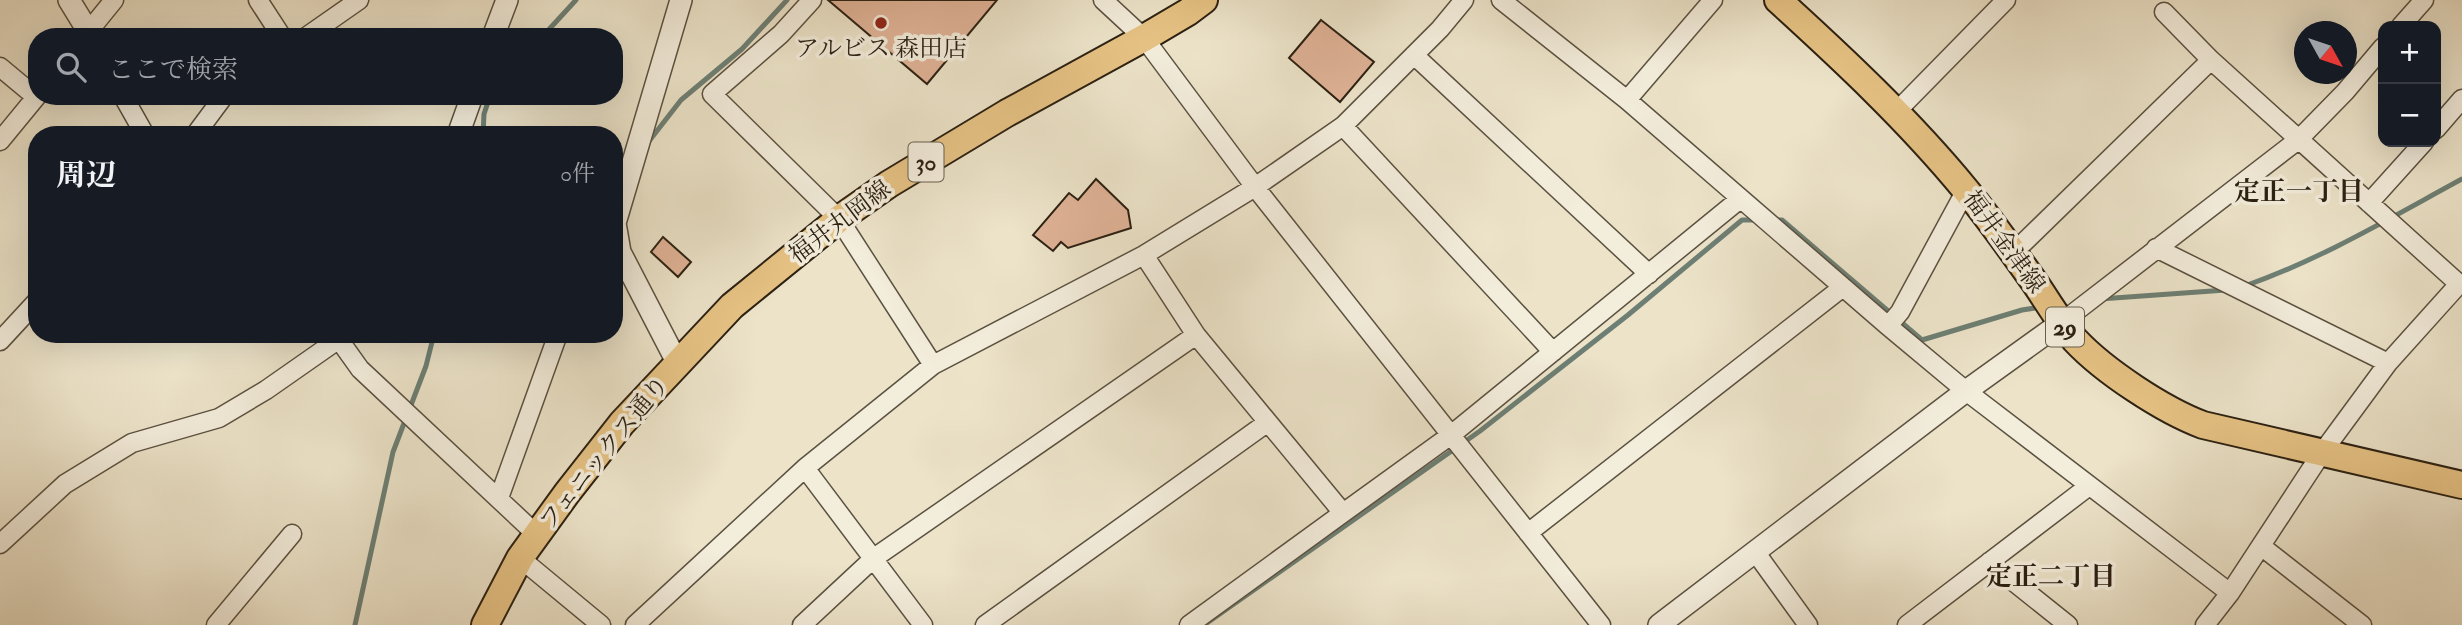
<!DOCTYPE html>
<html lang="ja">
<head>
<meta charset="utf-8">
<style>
  body { margin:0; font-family:"IM FELL Double Pica","Noto Serif JP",serif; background:#242831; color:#f1f3f6 }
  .controls { position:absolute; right:21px; top:21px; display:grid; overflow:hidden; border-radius:14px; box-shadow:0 7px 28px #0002 }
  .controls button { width:63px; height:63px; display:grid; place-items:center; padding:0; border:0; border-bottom:2px solid #363941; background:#171b24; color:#f1f3f6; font:35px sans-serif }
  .compass { position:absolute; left:2294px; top:21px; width:63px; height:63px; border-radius:50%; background:#171b24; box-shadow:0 7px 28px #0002; rotate:130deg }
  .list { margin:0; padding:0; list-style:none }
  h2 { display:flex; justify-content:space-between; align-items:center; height:91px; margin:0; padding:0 28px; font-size:30px }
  h2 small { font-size:23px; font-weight:400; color:#9ea1a6 }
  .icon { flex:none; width:38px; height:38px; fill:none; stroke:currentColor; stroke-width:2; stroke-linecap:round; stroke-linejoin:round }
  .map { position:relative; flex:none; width:2462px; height:625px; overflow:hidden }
  .search { position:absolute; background:#171b24; box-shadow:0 7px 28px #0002; left:28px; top:28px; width:595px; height:77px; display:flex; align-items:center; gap:18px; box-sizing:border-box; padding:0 24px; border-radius:28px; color:#9ea1a6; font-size:26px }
  .panel { position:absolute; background:#171b24; box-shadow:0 7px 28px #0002; left:28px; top:126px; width:595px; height:217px; border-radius:28px }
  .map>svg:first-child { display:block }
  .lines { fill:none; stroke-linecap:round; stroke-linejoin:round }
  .stream { stroke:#6d7f74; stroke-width:5 }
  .building { fill:#dfb296; stroke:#2b2012; stroke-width:2 }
  .minor-casing { stroke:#5b5140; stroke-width:21 }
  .tertiary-casing { stroke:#5b5140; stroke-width:24 }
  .primary-casing { stroke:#2b2012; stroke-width:30 }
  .minor { stroke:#f3eddc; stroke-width:18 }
  .tertiary { stroke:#f3eddc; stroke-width:21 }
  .primary { stroke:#e6c284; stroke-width:26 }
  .poi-dot { fill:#8f2418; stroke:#f3eddc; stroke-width:2.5 }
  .labels { text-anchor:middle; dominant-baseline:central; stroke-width:7; stroke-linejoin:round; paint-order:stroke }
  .shield { fill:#f3eddc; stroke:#675e4f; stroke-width:2 }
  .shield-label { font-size:23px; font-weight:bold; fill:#2b2012 }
  .poi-label { font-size:24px; fill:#2b2012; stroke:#f3eddc }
  .street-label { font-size:24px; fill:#2b2012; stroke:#f3eddc }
  .neighbourhood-label { font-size:26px; font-weight:bold; fill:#2b2012; stroke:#f3eddc }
</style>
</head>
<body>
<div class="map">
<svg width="2462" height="625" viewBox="0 0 2462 625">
  <rect width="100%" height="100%" fill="#ece3c9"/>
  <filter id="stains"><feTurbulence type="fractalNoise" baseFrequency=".00286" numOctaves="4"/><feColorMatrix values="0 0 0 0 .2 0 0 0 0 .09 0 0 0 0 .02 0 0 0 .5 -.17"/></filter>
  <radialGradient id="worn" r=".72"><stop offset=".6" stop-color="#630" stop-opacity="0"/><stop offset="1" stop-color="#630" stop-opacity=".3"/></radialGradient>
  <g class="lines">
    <path class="stream" d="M542,37L576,0
      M483,135L484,114L490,96
      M646,145L681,100L742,49L787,0
      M614,165L627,158
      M1772,220H1782L1922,340L2022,310L2041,307
      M2242,287C2320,260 2390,218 2462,179
      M2100,299L2226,290
      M355,625L393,452L426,366L434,334
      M1204,625L1480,431L1628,315L1742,220H1758"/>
  </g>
  <path class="building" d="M828,0H997L927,84Z
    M1321,20L1374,62L1340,102L1289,58Z
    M1096,179L1128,210L1131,228L1068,248L1061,242L1053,251L1033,235L1069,193L1078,200Z
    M663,237L691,262L678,277L651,252Z"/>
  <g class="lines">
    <g class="minor-casing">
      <path id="minor" d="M258,0L282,37
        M812,0L781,34L712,94L839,219L933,365
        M1103,0L1144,38L1255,187L1601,625
        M1501,0L1627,100L1888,326L1966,391L2230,593
        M2164,12L2211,60L2459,284L2388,363L2321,454L2230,593L2205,625
        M2401,26L2424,0
        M84,37L114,0
        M306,37L359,0
        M1414,55L1649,274
        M0,67L36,97
        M123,96L145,135
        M1627,100L1713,0
        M1896,112L2006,0
        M1343,126L1553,352
        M2436,129L2462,99
        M195,135L224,96
        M0,141L37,96
        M2369,203L2424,142
        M2156,248L2388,363
        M2013,253L2211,60
        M1144,255L1196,335L1343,513L1189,625
        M2062,322L2298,140L2345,92L2383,47
        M1888,326L1900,312L1966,190
        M335,334L360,369L537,535
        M0,341L37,301
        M805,468L923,625
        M499,498L558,334
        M1343,513L1451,435L1740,199
        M1528,533L1843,287
        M0,544L65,484L132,443L219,418L266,390L339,339
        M2261,546L2362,625
        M1756,553L1808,625
        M520,558L601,625
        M1989,562L2068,625
        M216,625L292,534
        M635,625L805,468L933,365L1144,255L1255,187L1343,126L1440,29L1464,0
        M802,625L874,558L1196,335
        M985,625L1268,422
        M1907,625L2089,486"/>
    </g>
    <g class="tertiary-casing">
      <path id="tertiary" d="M69,0L88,31
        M493,37L507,0
        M458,135L472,96
        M678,364L620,252L615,223L681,0
        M1659,625L1966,391L2062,322"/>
    </g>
    <g class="primary-casing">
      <path id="primary" d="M1778,0C1844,60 1909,121 1965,189C1990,219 2012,251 2035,283C2048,302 2060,323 2075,340C2104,371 2163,410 2203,425L2462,485
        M485,625L520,558L567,493L622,423L732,306L839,219L889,184L1007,113L1144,38L1188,12L1204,0"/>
    </g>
    <use href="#minor" class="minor"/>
    <use href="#tertiary" class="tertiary"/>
    <use href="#primary" class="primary"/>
  </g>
  <circle class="poi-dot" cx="881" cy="23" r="7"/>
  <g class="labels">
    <g class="shield">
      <rect x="908.5" y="142.5" width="35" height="39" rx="5"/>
      <rect x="2046" y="307.5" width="38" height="39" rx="5"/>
    </g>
    <g class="shield-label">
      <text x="926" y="162">30</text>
      <text x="2065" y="327">29</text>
    </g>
    <g class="poi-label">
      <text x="881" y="48">アルビス 森田店</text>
    </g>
    <g class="street-label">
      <text transform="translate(840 222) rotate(-37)">福井丸岡線</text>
      <text transform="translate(2004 242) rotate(54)">福井金津線</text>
      <text transform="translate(604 453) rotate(-51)">フェニックス通り</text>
    </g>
    <g class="neighbourhood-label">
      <text x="2299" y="192">定正一丁目</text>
      <text x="2051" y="577">定正二丁目</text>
    </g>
  </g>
  <rect width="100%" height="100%" filter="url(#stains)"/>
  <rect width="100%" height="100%" fill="url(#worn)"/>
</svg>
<div class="controls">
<button>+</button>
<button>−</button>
</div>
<svg class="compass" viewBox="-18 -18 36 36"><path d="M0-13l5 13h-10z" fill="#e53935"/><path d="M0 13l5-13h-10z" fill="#9ea1a6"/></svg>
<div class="search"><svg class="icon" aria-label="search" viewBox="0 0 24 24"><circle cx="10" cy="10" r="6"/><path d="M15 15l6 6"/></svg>ここで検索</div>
<section class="panel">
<h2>周辺<small>0件</small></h2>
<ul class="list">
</ul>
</section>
</div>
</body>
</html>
